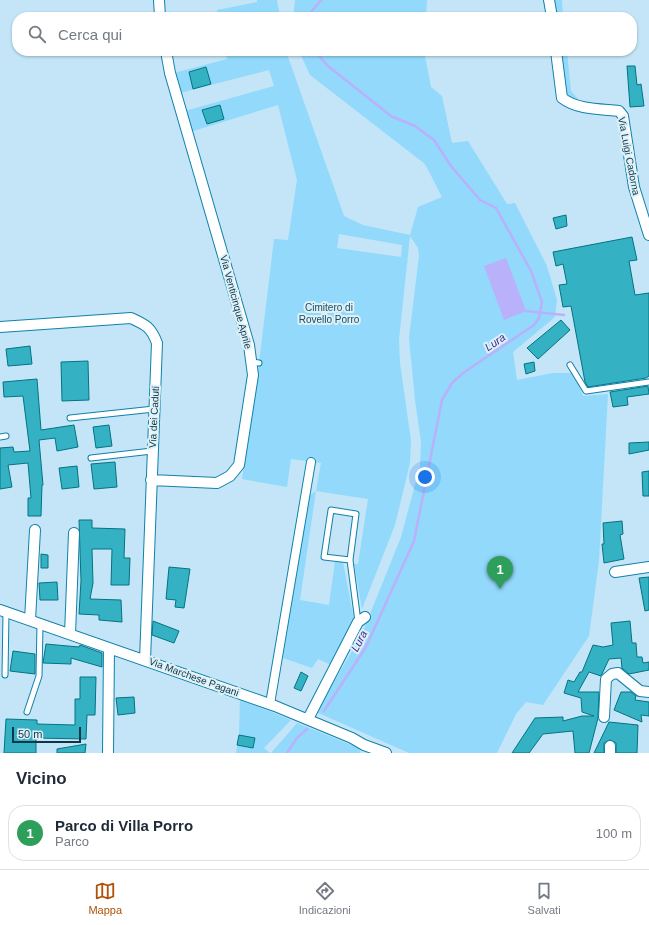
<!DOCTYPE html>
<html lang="it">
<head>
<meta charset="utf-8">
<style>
  body { margin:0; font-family:Arial,sans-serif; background:#f2f2f3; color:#1f2937 }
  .scale { position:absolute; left:12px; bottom:10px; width:69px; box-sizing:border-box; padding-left:4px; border:2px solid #0d3748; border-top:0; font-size:11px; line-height:14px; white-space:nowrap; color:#0d3748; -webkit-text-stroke:3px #def0f8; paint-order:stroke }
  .you { position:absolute; left:425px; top:477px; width:14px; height:14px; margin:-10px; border:3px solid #fff; border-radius:50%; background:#1a73e8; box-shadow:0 0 0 6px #1a73e833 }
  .badge { display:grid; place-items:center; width:26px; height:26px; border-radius:50%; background:#b05106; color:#fff; font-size:13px; font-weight:700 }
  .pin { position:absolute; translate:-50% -33px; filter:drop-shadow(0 1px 2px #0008) }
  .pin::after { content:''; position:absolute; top:21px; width:14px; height:12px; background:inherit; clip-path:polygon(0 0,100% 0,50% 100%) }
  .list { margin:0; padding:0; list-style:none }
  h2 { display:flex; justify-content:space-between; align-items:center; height:52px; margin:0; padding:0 16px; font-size:17px }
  h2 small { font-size:13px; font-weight:400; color:#747a83 }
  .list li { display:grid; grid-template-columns:26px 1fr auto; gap:12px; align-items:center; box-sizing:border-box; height:56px; margin:0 8px 8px; padding:0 8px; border:1px solid #e0e1e3; border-radius:16px }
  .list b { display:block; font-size:15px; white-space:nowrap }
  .list p { margin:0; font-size:13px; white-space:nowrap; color:#747a83 }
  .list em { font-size:13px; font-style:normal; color:#747a83 }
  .icon { flex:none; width:22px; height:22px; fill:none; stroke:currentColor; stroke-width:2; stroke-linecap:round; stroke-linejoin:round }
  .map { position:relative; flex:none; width:649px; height:753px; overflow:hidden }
  .search { position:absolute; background:#fff; box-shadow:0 1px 3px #0004; left:12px; right:12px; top:12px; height:44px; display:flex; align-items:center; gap:10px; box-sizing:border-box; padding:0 14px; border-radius:16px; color:#747a83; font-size:15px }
  .sheet { height:116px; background:#fff }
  nav { display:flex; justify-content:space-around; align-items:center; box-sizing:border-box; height:56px; border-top:1px solid #e0e1e3; background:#fff; font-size:11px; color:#747a83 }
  nav a { display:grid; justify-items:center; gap:2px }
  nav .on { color:#b05106 }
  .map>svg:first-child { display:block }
  .green { fill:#92d9fb; fill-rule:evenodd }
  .water { fill:#bab1fb }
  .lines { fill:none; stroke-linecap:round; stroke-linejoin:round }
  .stream { stroke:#bab1fb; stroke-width:2.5 }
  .building { fill:#34b2c4; stroke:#047381 }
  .service-casing { stroke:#0f82a9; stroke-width:7 }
  .pedestrian-casing { stroke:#0f82a9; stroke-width:10 }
  .minor-casing { stroke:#0f82a9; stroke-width:12 }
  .service { stroke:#fff; stroke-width:5 }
  .pedestrian { stroke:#fff; stroke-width:8 }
  .minor { stroke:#fff; stroke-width:10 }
  .labels { text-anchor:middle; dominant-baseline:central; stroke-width:4; stroke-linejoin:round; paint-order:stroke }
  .street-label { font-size:10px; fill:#0d3748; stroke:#def0f8 }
  .park-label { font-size:10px; fill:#174b60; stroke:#def0f8 }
  .water-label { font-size:11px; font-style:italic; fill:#44288f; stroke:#def0f8 }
</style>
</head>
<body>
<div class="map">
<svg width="649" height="753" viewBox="0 0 649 753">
  <rect width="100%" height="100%" fill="#c3e5f7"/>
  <path class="green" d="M257,0H277L280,17H218L217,10L257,2Z
    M295,0H427L426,17H293Z
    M553,0H562L563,17H555Z
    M225,51H286L344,216L363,225L410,235L418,207L442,197L425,164L310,75L299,51H424L431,87L442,96L452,143L468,141L507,204L515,203L546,264L550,276L557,300L555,317L513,352L517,380L553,373H575L583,396L608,394L599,561L589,636L543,705L526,702L516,714L497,753H409L316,712L362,634L401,537L420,466L421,442L415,400L409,338L419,256L418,248L410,236L399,339L400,363L411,441L410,463L395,525L362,609L354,564H358L368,499L316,491L300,600L329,605L335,561L343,562L354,620L331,665L318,659L312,668L283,658L306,498L316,491L321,463L291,459L287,487L242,479L259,363L274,239L288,240L297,180L278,105L190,132L185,111L274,86L269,70L180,93L174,73L227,59ZM339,234L402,245L401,257L337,248Z
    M560,51H567L571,91L578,99L569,97L564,89Z
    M240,699L291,720L264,748L270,753H236L239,735Z
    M297,723L359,748L360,753H271Z"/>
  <path class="water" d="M506,258L526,311L504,320L484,266Z"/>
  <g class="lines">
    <path class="stream" d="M307,17L321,0
      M315,51L328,66L391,116L415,126L434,140L451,166L480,200L496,208L531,271L542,302L539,318L534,325L463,373L452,383L442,400L414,541L366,647L324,711
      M526,311L564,315
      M287,753L297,738L307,729"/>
  </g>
  <path class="building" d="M627,66H635L637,85L641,84L644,106L630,107Z
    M206,67L211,84L193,89L189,72Z
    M220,105L224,119L207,124L202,110Z
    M566,215L567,226L556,229L553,218Z
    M632,237L637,260L629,261L635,295L649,293V376L646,378L588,387L585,382L571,306L563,307L559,285L567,284L563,264L556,266L553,252Z
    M561,320L570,330L538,359L527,348Z
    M30,346L32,364L8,366L6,349Z
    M88,361L89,400L62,401L61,362Z
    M534,362L535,371L526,374L524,364Z
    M37,379L41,430L74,425L78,447L57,451L55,438L39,440L43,485H42L41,516H28V498H31L28,463L8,465L12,487L0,489V448L13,447L14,452L30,451L23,396L4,397L3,382Z
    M648,386L649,394L627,397L628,405L613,407L610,392Z
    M109,425L112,446L96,448L93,427Z
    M649,442V450L629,454V443Z
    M115,462L117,487L94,489L91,464Z
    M77,466L79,487L62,489L59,468Z
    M649,471V496H643L642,472Z
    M79,520H92V528L125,529L124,558H130L129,585H111L112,549H92L93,583L90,599L121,600L122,622L99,620V615L79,614L81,581Z
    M622,521L623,534L620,535L624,559L604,563L602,544H604L603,523Z
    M41,554L48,555V568H41Z
    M169,567L190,569L184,608L175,607L176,600L166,599Z
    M649,577V610L645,611L639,578Z
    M57,582L58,600H40L39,583Z
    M153,621L179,631L174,643L152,635Z
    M630,621L632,643H636L637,657H642L643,663L649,662V670L629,674L622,668L621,658L609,659L601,676L589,672L578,692H599L598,718L589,753H575L573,731L543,734L529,753H512L535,718L563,717V721L582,716H594L582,712L581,698L564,693L568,680L574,682L580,672H582L593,645L603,647L613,645L611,623Z
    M46,644L79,647L80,645L102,653V667L71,658V664L43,663Z
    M13,651L35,654V674L10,671Z
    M301,672L308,676L301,691L294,688Z
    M80,677H96L95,715H87L86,739L36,738V753H4L6,719L37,720V724L75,725V699H80Z
    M621,692H631L636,696L635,700L649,702V716L641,715L642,722L614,710Z
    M134,697L135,713L118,715L116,698Z
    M609,722L638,725L637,753H616V743L610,740L604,743V753H594Z
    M239,735L255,738L253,748L237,745Z
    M86,744L85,753H57V749Z"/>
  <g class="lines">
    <g class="service-casing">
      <path id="service" d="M251,362L259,363
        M570,365L586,391L649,382
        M70,418L154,409
        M0,437L6,436
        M91,458L152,451
        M350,560L324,557L331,510L356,514L350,560L358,622
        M5,675L6,612
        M27,712L39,676L40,624"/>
    </g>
    <g class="pedestrian-casing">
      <path id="pedestrian" d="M270,704L311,462"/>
    </g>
    <g class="minor-casing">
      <path id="minor" d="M159,0L160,17
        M549,0L552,17
        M556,51L562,98C578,110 600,109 619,111L623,116L634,187L649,235
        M0,327L131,318C146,325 151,327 157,343L145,660
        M151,480L217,483L230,476L239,465L253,375L249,345L170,73L166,51
        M615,572L649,567
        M0,610L275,706L352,738L364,745L386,753
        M30,620L35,530
        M70,634L74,533
        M604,717L606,679L612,674L618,673L640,691L649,692
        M308,719L358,622L365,617
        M610,746V753
        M108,753L109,648"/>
    </g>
    <use href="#service" class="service"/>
    <use href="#pedestrian" class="pedestrian"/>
    <use href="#minor" class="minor"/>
  </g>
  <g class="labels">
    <g class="street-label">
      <text transform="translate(629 156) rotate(79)">Via Luigi Cadorna</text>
      <text transform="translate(236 302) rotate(75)">Via Venticinque Aprile</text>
      <text transform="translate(154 417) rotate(-87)">Via dei Caduti</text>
      <text transform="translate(194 677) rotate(20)">Via Marchese Pagani</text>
    </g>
    <g class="park-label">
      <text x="329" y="307">Cimitero di<tspan x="329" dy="12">Rovello Porro</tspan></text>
    </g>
    <g class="water-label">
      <text transform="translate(495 342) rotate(-34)">Lura</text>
      <text transform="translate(359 641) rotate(-62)">Lura</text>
    </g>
  </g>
</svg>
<div class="scale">50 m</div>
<div class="you"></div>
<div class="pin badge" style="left:500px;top:589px;background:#2e9e5b">1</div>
<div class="search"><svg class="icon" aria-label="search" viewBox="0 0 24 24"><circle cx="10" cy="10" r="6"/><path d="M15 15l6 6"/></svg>Cerca qui</div>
</div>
<section class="sheet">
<h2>Vicino<small></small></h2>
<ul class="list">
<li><span class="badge" style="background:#2e9e5b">1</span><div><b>Parco di Villa Porro</b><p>Parco</p></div><em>100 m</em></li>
</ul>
</section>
<nav>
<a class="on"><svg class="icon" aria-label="map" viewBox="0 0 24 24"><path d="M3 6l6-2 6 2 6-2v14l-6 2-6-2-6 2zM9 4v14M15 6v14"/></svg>Mappa</a>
<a><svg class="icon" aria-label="directions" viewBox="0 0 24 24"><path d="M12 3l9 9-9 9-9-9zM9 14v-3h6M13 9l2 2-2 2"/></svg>Indicazioni</a>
<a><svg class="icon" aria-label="saved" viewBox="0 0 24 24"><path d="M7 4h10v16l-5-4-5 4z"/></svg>Salvati</a>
</nav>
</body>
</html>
